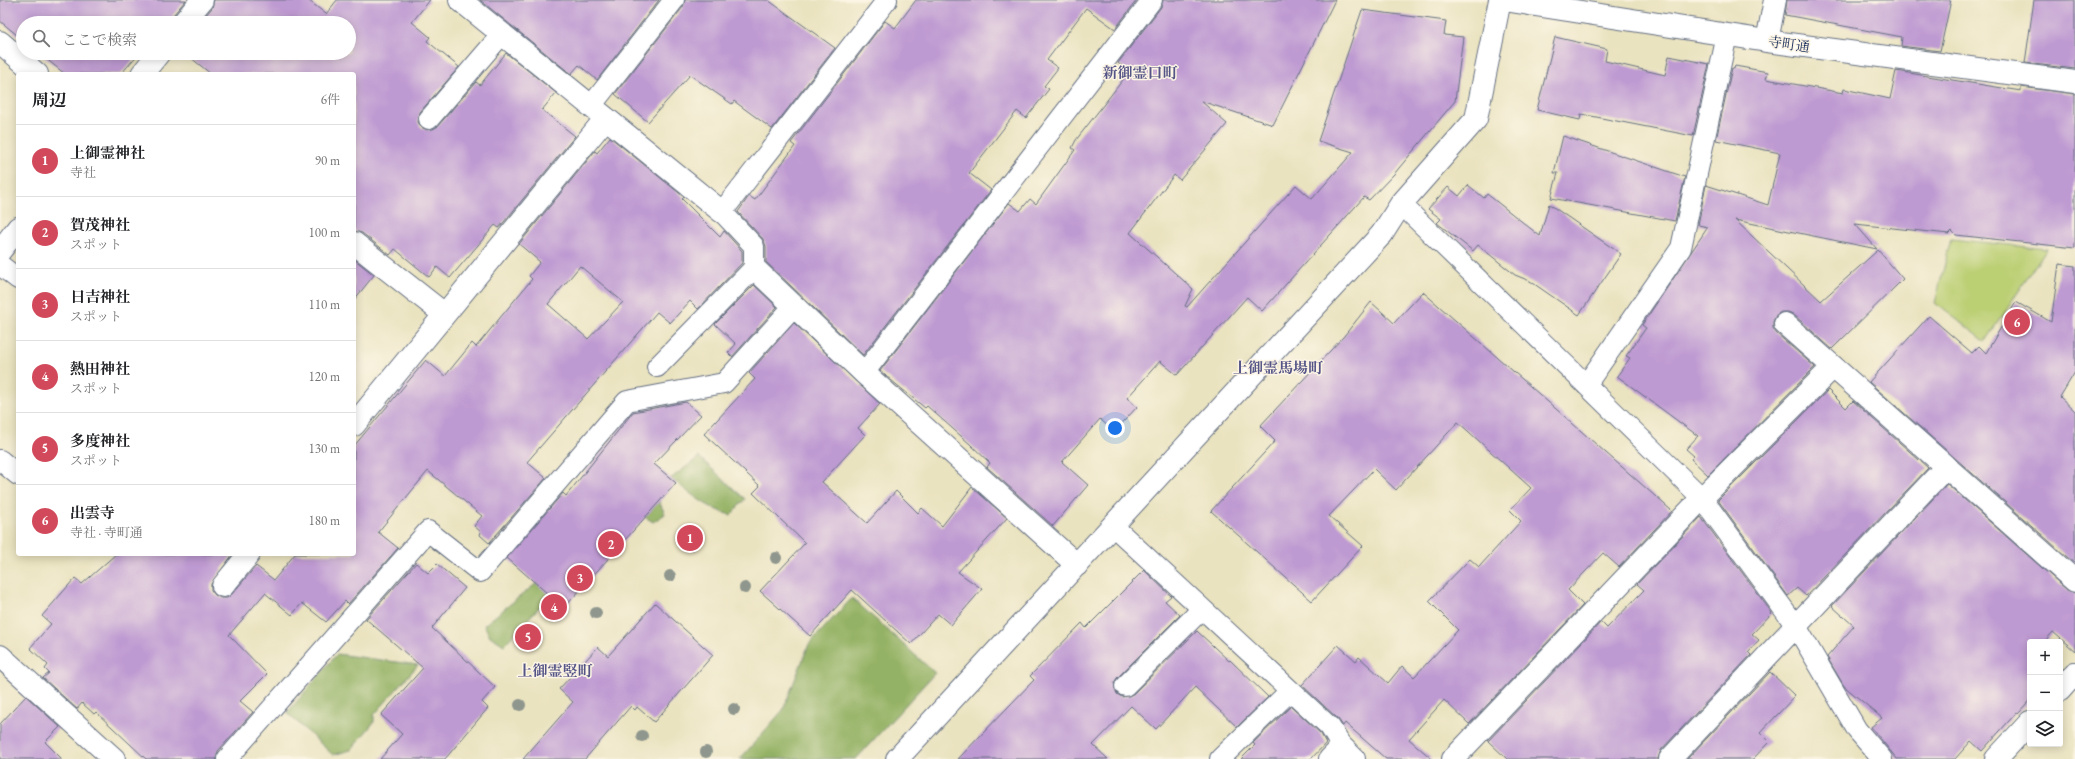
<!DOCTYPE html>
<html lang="ja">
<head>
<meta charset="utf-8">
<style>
  body { margin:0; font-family:"EB Garamond","Noto Serif JP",serif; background:#f2f2f2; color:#202124 }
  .controls { position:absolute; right:12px; bottom:12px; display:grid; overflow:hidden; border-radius:4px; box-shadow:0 2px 10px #0003 }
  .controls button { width:36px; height:36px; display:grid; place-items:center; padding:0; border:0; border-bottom:1px solid #e0e0e0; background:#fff; color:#202124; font:20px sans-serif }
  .you { position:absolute; left:1115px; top:428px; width:14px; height:14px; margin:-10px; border:3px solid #fff; border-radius:50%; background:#1a73e8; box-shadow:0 0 0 6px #1a73e833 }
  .badge { display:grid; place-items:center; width:26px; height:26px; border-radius:50%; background:#d1495b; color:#fff; font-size:13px; font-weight:700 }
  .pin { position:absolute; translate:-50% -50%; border:2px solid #fff; box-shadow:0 1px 4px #0006 }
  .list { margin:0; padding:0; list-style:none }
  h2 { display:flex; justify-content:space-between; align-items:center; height:52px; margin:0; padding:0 16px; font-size:17px }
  h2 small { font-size:13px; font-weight:400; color:#757577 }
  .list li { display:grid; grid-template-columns:26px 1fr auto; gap:12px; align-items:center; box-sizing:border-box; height:72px; padding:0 16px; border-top:1px solid #e0e0e0 }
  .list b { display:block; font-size:15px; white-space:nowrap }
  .list p { margin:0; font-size:13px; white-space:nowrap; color:#757577 }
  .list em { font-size:13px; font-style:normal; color:#757577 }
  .icon { flex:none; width:22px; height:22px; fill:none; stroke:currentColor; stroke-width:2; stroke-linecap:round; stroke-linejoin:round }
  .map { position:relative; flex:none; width:2075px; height:759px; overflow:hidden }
  .search { position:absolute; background:#fff; box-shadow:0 2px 10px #0003; left:16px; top:16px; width:340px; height:44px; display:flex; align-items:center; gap:10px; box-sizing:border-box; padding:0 14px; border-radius:22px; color:#757577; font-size:15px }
  .panel { position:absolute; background:#fff; box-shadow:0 2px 10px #0003; left:16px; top:72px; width:340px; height:484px; border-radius:4px }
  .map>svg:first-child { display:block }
  .green { fill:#bbcf73; stroke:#6b7f68 }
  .forest { fill:#94b265; stroke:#587062 }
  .building { fill:#be9ad2; fill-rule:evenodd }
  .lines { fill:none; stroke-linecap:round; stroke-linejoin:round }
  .lane-casing { stroke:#636e80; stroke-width:22 }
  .street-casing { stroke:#636e80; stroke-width:24 }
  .secondary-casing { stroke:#636e80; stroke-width:24 }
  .lane { stroke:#fff; stroke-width:20 }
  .street { stroke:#fff; stroke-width:22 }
  .secondary { stroke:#fff; stroke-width:22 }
  .tree { fill:#8e968d }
  .labels { text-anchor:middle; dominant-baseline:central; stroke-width:3; stroke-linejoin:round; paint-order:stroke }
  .street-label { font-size:14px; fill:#1b2f5e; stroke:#fcf5e5 }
  .neighbourhood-label { font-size:15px; font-weight:bold; fill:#545487; stroke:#fcf5e5 }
</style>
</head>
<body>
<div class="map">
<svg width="2075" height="759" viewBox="0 0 2075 759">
  <rect width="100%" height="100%" fill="#fcf5e5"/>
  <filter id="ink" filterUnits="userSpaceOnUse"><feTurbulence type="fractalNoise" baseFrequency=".025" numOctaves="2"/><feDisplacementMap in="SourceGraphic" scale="8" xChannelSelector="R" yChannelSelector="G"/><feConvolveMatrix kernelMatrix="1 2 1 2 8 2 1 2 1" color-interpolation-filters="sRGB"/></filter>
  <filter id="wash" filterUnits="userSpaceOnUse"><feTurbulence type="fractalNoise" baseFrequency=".012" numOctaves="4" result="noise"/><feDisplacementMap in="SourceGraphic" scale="16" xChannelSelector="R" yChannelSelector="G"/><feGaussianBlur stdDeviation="0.9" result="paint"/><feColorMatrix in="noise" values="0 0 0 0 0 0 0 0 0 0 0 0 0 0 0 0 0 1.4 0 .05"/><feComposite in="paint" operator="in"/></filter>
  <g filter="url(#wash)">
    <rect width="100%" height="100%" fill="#eae3c0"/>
    <path class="green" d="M1951,239L2047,249L1985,341L1935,303Z"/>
    <path class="forest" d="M699,457L745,499L731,515C711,510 691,495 676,482L659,501L665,514L653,522L636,511V505Z
      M606,528V535L504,645L490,636L484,625Z
      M852,598L935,673L856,759H740L783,710L809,644Z
      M337,654L418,665L374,715V722L351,750L333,755L287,713Z"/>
    <g id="blocks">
      <path class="building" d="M0,0H186L173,15L171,23H23V40L0,21Z
        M214,0H308L326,14L337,0H430L412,22L430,37L427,41L459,67L420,112L418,122L421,127L427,130L437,127L476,82L480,85L506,53L556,93L542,110L575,136L499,228L495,225L450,278L437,267L429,277L395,249L390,255L362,233L354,231V74H211L185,53H349V23H199L212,8Z
        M480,0H659L597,80L579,65L571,74Z
        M685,0H768L835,48L772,129L734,101L732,104L690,75L648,122L615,94L683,7Z
        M916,0H1137L1115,29L1086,8L1047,60L1058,68L1044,86L1049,89L1026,118L1017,111L969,173L991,190L863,355L766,262V246L763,239L738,212L749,196L755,200L795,146L791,143L885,21L895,28Z
        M1163,0H1335L1273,125L1201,101L1227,124L1180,180L1174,175L1130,233L1193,289L1185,306L1187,307L1296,185L1312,199L1353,152L1318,141L1362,10L1446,21L1444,35L1463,37L1455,101L1394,174L1369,200L1364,197L1262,311L1247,297L1177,375L1160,361L1127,398L1137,407L1114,432L1100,419L1062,462L1088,485L1053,526L987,467L990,463L970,444L927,406L925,408L880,371L1009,203L1020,211L1030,199L1036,204L1075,150L1072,148L1076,140L1129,72L1118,63L1161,7Z
        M1787,0H1951L1940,51L1901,46L1902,37L1785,15Z
        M2034,0H2075V69L2025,63Z
        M1555,37L1607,49L1605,61L1665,75L1669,56L1709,64L1693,136L1581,114L1580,120L1537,110Z
        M39,53H139L121,74H65Z
        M1735,66L1768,72L1766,79L1843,93L1844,89L1890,99L1896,71L2021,91V87L2075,94V248L1956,235L1952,231L1949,234L1855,224L1877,249L1735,220L1821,301L1878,250L1903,279L1832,349L1793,314L1788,312H1781L1776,315L1773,322V328L1776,333L1815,367L1708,475L1691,459L1694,456L1686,449L1698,436L1617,376L1630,358L1626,356L1646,328L1642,325L1708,227L1698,225L1706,185L1768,205L1780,153L1716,140L1732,68L1734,69Z
        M1563,136L1685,177L1675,221L1551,198L1558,173H1554Z
        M610,137L684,197L682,199L720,237L724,231L742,251V263L698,309L690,301L670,323L657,312L527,462L546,478L489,543L480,535L481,532L474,526L482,516L428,471L378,532L398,548L348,604L345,601L326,622L302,603L292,615L265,593L229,635L267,674L240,701L253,712L218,751L216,759H146L96,712L94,714L82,703L77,709L43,678L49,673L45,669L48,665L30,648L51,624L42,616L75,578L82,584L116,554H233L211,584V590L215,595L221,598H227L232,594L256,566L274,580L295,554H354V446L426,360L445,376L472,343L476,347L532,279L529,276L540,262L519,244L595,151L597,153ZM580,266L623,302L588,339L548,304Z
        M1468,185L1484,198L1487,194L1540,236L1549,204L1621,254L1579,315L1530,281L1515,275L1478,245L1473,251L1437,223L1441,219L1428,209L1448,187L1459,196Z
        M354,259L374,275L354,300Z
        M2059,264L2075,266V372L2060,397L2075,411V564L1869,382L1929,316L1972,353L1979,346L1986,353L2016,302L2051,322Z
        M754,285L777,307L732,357L728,353L736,344L715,324Z
        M1423,292L1672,511L1619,567L1603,553L1568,590L1583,605L1469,724L1444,700L1409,739L1432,759H1386L1345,723L1343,726L1338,719L1302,685L1338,645L1356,661L1359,657L1388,683L1402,666L1414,677L1458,630L1429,601L1470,559L1479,567L1521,521L1510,510L1531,488L1458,422L1396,490L1374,469L1329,516L1363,546L1312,601L1211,511L1275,441L1260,426L1344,336L1371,302L1394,323Z
        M794,323L880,404L858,428L865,435L822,482L867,523L896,491L918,513L922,508L942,526L972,487L1007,518L958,572L982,589L951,625L938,614L911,644L852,590L810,636L760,591L805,543L753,493L760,486L704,434L755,379L749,373Z
        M1828,390L1846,408L1853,401L1928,468L1806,596L1797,588L1788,596L1718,500Z
        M686,402L701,415L654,464L676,483L564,608L507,558L563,493L566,496L633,412Z
        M1947,484L2067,590L2075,593V651L2053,632L2044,642H2030V701L2018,714L2017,712L1982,751L1971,741L1955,759H1897L1871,727L1882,718L1844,686L1827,657L1854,626L1832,606Z
        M1701,517L1772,613L1752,634L1759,640L1748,652L1751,655L1661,750L1658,759H1507L1488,741L1601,622L1607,628L1644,590L1637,584Z
        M416,563L428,573L437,564L465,588L432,628L495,687L482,702L488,708L445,759H380L402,734L381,715L423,668L366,619Z
        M1144,570L1171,596L1165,601L1180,615L1117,678L1114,683L1117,694L1122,697L1133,694L1197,631L1229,661L1230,660L1268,697L1237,727L1195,687L1156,729L1131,706L1093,745L1108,759H958L1034,680L1030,676L1082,623L1086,628Z
        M655,603L713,655L654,722L637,707L635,710L631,706L585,759H523L573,702L559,689L598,647L608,656Z
        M1770,672L1795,696L1760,733L1769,742L1753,759H1687Z
        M26,696L60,727L45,742L62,759H0V724Z
        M1291,706L1321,734L1326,743L1311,759H1241L1255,745L1253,743Z"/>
    </g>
  </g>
  <g filter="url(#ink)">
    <use href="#blocks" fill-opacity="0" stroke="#636e80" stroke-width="1"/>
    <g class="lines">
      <g class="lane-casing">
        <path id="lane" d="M591,106L674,0
          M429,119L502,34
          M1401,204L1702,498L1796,626L1857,730L1882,759
          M0,265L18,279
          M657,367L754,268V246L722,212L887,0
          M864,373L1152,0
          M1586,385L1681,248L1727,35
          M0,460L18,475
          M1113,526L1330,727L1342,747
          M1125,686L1202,609
          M227,759L428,531L480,572L627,401L724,383L793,307
          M1220,759L1290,691"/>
      </g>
      <g class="street-casing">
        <path id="street" d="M460,0L722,212
          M183,23L202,0
          M1767,41L1775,0
          M0,42L37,74
          M142,74L159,53
          M1382,234L1401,204L1476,119L1500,0
          M354,243L444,314
          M0,251L18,228
          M754,268L864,373L1077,565
          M1785,324L2075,581
          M354,425L606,118
          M223,586L249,554
          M0,656L114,759
          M2060,690L2075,673
          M1330,759L1342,747L1354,759
          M1453,759L1702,498L1833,367
          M1670,759L1946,467
          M1996,759L2030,722"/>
      </g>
      <g class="secondary-casing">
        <path id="secondary" d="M1504,0L1767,41L2075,82
          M897,759L1382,234"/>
      </g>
      <use href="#lane" class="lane"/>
      <use href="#street" class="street"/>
      <use href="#secondary" class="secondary"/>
    </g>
    <g class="tree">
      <circle cx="690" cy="545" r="6"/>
      <circle cx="776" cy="558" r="6"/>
      <circle cx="670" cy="576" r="6"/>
      <circle cx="745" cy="588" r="6"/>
      <circle cx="596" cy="613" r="6"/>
      <circle cx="520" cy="705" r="6"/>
      <circle cx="734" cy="709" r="6"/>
      <circle cx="642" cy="736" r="6"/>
      <circle cx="706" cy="752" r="6"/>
    </g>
  </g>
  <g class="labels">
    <g class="street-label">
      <text transform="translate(1789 44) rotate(8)">寺町通</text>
    </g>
    <g class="neighbourhood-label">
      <text x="1140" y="72">新御霊口町</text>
      <text x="1278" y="367">上御霊馬場町</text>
      <text x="555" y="670">上御霊竪町</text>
    </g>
  </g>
</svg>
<div class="controls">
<button>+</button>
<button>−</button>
<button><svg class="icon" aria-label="layers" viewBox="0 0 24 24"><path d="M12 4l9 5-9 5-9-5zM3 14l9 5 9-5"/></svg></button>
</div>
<div class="you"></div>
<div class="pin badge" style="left:690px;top:538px">1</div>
<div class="pin badge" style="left:611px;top:544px">2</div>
<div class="pin badge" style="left:580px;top:578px">3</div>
<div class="pin badge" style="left:554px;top:607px">4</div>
<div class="pin badge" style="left:528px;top:637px">5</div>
<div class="pin badge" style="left:2017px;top:322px">6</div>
<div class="search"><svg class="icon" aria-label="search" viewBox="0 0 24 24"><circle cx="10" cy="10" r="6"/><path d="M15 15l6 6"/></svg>ここで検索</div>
<section class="panel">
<h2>周辺<small>6件</small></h2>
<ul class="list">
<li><span class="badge">1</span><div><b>上御霊神社</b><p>寺社</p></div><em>90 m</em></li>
<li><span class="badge">2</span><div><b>賀茂神社</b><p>スポット</p></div><em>100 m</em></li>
<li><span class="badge">3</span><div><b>日吉神社</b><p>スポット</p></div><em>110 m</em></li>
<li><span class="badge">4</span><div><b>熱田神社</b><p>スポット</p></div><em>120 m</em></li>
<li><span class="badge">5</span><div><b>多度神社</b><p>スポット</p></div><em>130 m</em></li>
<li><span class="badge">6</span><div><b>出雲寺</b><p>寺社 · 寺町通</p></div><em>180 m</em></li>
</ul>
</section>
</div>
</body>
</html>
